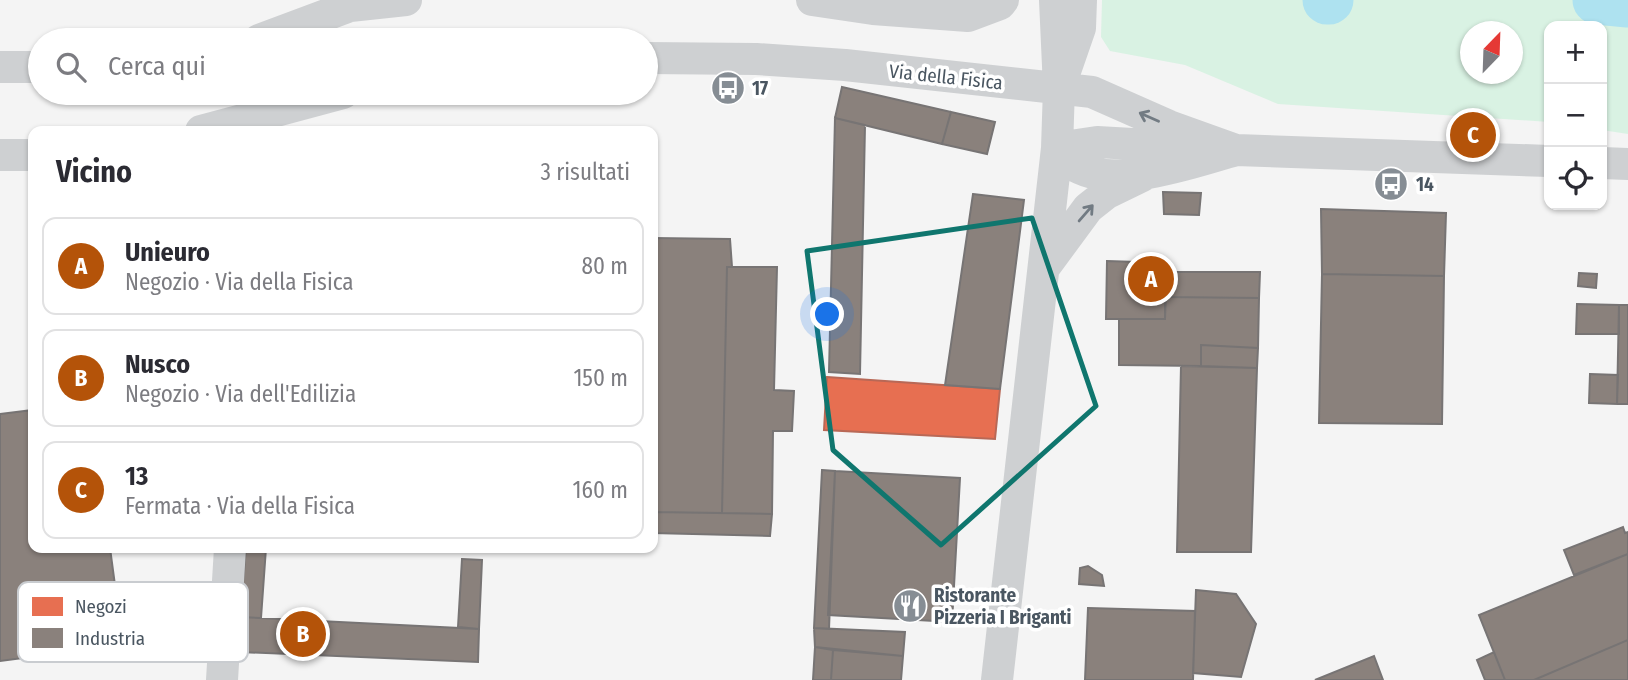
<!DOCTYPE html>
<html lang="it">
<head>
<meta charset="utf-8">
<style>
  body { margin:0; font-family:"Fira Sans Condensed",sans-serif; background:#f2f2f3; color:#2b2b33 }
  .controls { position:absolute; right:21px; top:21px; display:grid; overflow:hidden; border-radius:14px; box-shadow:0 2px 5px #0004 }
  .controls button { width:63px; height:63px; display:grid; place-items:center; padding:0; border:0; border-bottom:2px solid #e1e1e2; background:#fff; color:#2b2b33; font:35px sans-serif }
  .compass { position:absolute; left:1460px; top:21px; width:63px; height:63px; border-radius:50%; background:#fff; box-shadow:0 2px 5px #0004; rotate:23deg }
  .you { position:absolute; left:828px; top:315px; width:24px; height:24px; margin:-18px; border:5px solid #fff; border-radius:50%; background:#1a73e8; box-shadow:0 0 0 10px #1a73e833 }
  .badge { display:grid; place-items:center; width:46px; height:46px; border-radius:50%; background:#b45309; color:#fff; font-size:23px; font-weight:700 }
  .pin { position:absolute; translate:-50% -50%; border:4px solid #fff; box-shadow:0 2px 7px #0006 }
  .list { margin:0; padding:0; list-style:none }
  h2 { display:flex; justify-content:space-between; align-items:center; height:91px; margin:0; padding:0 28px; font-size:30px }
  h2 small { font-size:23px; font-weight:400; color:#7c7c81 }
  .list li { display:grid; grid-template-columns:46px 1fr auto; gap:21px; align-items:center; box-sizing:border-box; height:98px; margin:0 14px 14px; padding:0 14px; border:2px solid #e1e1e2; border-radius:14px }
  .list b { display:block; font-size:26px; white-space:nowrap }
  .list p { margin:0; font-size:23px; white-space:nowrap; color:#7c7c81 }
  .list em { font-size:23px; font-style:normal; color:#7c7c81 }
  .icon { flex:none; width:38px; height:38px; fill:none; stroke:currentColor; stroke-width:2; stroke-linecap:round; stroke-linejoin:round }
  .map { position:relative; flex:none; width:1628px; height:680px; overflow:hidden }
  .search { position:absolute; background:#fff; box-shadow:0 2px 5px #0004; left:28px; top:28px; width:630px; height:77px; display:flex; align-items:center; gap:18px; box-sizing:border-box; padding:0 24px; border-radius:38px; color:#7c7c81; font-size:26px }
  .panel { position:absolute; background:#fff; box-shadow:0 2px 5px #0004; left:28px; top:126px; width:630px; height:427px; border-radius:14px }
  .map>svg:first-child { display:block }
  .green { fill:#d9f2e3; fill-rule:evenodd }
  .shops { fill:#e76f51; stroke:#b86856; stroke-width:2 }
  .industry { fill:#8a817c; stroke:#777474; stroke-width:2 }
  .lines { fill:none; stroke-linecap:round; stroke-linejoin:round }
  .river { stroke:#aee2f0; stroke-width:49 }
  .minor { stroke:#ced0d2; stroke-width:32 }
  .oneway { stroke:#727b83 }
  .marked { fill:none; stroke:#0f766e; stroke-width:5; stroke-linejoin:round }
  .labels { text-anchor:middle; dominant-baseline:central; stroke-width:7; stroke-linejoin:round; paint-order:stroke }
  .street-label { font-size:19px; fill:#4a5661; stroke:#fff }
  .poi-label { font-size:19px; font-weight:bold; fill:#4a5661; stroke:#fff; text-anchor:start }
  .key { fill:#fff; stroke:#c9ccd0; stroke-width:2 }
  .key-label { font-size:19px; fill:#4a5661 }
</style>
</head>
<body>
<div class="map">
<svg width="1628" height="680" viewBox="0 0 1628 680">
  <rect width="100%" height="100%" fill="#f4f4f4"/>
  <path class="green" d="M1102,0H1628V134L1602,130V26H1549V122L1278,104L1185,65L1110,51L1101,37ZM1470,32H1512V74H1470Z"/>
  <path class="shops" d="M827,377L1000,389L995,439L824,430Z"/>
  <path class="industry" d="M842,87L951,112L942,144L835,118Z
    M951,112L995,122L987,154L942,144Z
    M835,118L865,125L860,374L829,372Z
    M1163,192L1201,193L1199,215L1164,214Z
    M973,194L1024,200L1000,389L945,385Z
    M1321,209L1446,213L1444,276L1322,274Z
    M653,238L730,239L732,267H727L722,513L653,512Z
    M1107,261L1167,263L1165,319H1106Z
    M727,267H777L774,390L794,391L792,431H773L772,514L722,513Z
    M1166,272H1260L1259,298L1165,297Z
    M1579,273L1597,274L1596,288L1578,286Z
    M1322,274L1444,276L1442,424L1319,423Z
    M1165,297L1259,298L1258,348L1201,345V366L1119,365V319H1165Z
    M1577,304L1619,305V334H1576Z
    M1619,305H1628V404H1617Z
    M1201,345L1258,348L1257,368L1201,366Z
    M1181,366L1257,368L1251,552H1177Z
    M1590,374L1618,375L1617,404L1589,403Z
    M33,410V548H110L123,645L0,661V414Z
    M822,470L835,471L829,629L814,628Z
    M835,471L960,478L952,622L828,615Z
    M653,512L772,514L770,536L653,533Z
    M1623,527L1625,533L1628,532V554L1574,575L1564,550Z
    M246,548H266L261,618L240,617Z
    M1628,554V640L1534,680H1505L1479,615Z
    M462,559L482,560L479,629L458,627Z
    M1088,566L1102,575L1104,586L1079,584L1080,568Z
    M1196,590L1236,594L1256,624L1241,677L1193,673Z
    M1088,608L1195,611L1193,680H1085Z
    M240,617L479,629L478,662L240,652Z
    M814,628L905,632L903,656L815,647Z
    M1628,640V680H1534Z
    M815,647L833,650L831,680H813Z
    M833,650L903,656L901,680H831Z
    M1494,652L1505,680H1485L1477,660Z
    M1374,656L1383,680H1315Z"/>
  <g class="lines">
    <path class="river" d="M1327,0H1329
      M1597,0L1628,3"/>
    <path class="minor" d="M812,0L873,9L968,16L1000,4L1003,0
      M259,40L350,6L406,0
      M646,58L756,59L845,65L1092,92L1169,126L1236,150L1549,161
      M0,67H40
      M1063,77L1080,28L1081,0
      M201,131L343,93
      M1057,148C1062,153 1066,160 1072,164C1113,192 1193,162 1236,150
      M1057,148L1097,142L1203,148
      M0,155H33
      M1602,163L1628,164
      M1046,265L1088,208L1107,193L1142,176
      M222,680L230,548
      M997,680L1057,148L1059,88L1055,0"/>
  </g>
  <defs><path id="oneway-shaft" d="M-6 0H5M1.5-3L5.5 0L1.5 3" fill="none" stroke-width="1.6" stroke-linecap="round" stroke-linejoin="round" transform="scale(1.75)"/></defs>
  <g class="oneway">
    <use href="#oneway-shaft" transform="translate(1149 117) rotate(-156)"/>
    <use href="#oneway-shaft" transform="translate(1086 213) rotate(-49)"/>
  </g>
  <path class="marked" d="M1032,218L1096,406L941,545L833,450L807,251Z"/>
  <defs>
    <g id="bus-disc" transform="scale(1.75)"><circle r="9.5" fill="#868d94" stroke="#fff"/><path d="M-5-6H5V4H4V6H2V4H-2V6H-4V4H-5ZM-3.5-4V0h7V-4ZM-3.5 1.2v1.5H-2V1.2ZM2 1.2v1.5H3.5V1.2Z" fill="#fff"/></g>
    <g id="restaurant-disc" transform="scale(1.75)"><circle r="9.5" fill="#868d94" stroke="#fff"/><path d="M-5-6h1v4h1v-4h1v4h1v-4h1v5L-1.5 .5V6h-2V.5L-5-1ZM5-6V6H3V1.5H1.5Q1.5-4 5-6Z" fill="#fff"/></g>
  </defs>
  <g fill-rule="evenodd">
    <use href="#bus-disc" x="728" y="88"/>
    <use href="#bus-disc" x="1391" y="184"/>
    <use href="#restaurant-disc" x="910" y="606"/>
  </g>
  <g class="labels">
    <g class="street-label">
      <text transform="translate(946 77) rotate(6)">Via della Fisica</text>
    </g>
    <g class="poi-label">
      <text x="752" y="88">17</text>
      <text x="1416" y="184">14</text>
      <text x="934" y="595">Ristorante<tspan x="934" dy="22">Pizzeria I Briganti</tspan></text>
    </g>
  </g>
  <rect x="18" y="582" width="230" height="80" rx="10" class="key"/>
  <rect x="32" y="597" width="31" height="19" fill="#e76f51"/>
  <rect x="32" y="628" width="31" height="20" fill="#8a817c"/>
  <g class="key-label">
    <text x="75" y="613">Negozi</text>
    <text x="75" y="645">Industria</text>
  </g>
</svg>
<div class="controls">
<button>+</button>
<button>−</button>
<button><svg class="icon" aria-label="locate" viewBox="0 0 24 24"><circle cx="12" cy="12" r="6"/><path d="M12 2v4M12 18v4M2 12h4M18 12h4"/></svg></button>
</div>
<svg class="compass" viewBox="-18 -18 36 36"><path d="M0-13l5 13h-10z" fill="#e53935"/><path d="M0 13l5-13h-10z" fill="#7c7c81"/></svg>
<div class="you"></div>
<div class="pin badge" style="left:1151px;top:279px">A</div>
<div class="pin badge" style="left:303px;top:634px">B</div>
<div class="pin badge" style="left:1473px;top:135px">C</div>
<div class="search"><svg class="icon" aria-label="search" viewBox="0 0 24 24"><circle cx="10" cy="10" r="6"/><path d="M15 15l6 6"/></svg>Cerca qui</div>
<section class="panel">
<h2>Vicino<small>3 risultati</small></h2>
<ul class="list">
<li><span class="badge">A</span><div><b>Unieuro</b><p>Negozio · Via della Fisica</p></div><em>80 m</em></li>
<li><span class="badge">B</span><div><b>Nusco</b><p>Negozio · Via dell'Edilizia</p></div><em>150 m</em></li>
<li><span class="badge">C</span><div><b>13</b><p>Fermata · Via della Fisica</p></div><em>160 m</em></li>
</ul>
</section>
</div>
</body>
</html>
